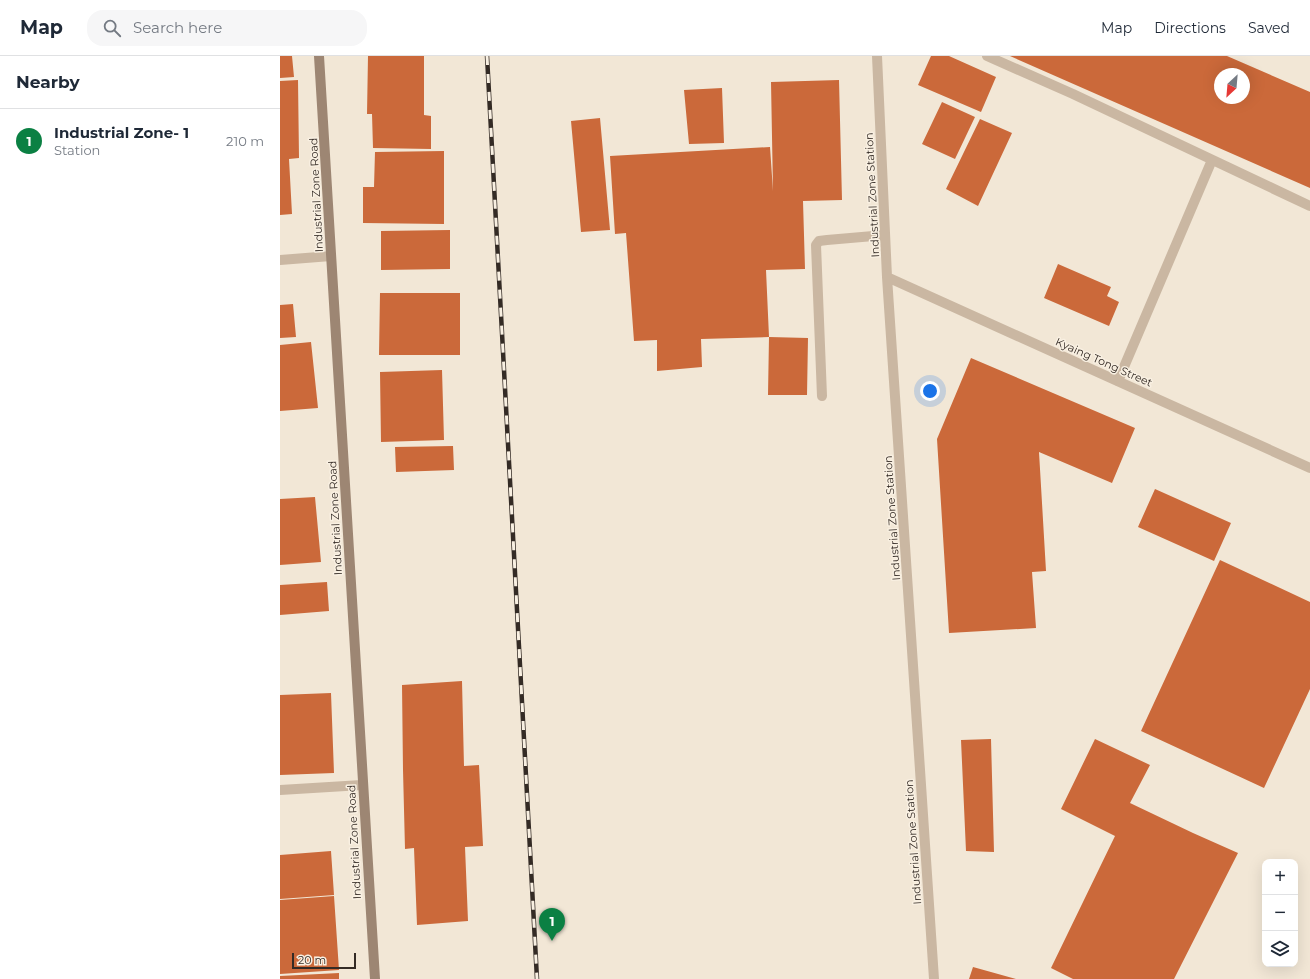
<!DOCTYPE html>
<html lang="en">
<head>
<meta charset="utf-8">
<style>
  body { margin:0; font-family:Montserrat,sans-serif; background:#f6f6f7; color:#1f2937 }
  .controls { position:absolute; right:12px; bottom:12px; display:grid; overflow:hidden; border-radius:8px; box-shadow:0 4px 16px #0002 }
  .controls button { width:36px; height:36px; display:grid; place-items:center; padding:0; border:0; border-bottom:1px solid #e0e1e3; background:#fff; color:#1f2937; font:20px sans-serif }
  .compass { position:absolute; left:934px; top:12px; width:36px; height:36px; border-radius:50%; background:#fff; box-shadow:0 4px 16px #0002; rotate:206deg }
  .scale { position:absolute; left:12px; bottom:10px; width:64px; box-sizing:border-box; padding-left:4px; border:2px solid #342b25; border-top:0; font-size:11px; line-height:14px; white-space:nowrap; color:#342b25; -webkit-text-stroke:3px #f9f0e2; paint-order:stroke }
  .you { position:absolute; left:650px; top:335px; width:14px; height:14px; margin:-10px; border:3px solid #fff; border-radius:50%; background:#1a73e8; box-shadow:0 0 0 6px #1a73e833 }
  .badge { display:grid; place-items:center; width:26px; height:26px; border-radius:50%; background:#0b8043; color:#fff; font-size:13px; font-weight:700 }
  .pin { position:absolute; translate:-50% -33px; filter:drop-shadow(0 1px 2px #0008) }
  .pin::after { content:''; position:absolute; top:21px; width:14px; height:12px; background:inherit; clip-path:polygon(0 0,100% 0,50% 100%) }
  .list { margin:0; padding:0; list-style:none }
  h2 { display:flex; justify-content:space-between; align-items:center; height:52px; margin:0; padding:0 16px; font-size:17px }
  h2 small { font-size:13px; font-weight:400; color:#747a83 }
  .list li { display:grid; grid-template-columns:26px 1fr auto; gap:12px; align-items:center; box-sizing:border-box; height:64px; padding:0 16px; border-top:1px solid #e0e1e3 }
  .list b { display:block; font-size:15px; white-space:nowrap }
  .list p { margin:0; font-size:13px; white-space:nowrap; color:#747a83 }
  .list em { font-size:13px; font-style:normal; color:#747a83 }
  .icon { flex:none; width:22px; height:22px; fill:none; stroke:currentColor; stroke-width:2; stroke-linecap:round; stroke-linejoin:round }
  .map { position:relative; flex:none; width:1030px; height:923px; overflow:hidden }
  header { display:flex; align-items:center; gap:24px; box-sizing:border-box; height:56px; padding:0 20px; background:#fff; border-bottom:1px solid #e0e1e3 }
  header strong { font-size:19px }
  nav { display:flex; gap:22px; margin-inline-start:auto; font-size:14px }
  .search { width:280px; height:36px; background:#f6f6f7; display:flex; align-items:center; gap:10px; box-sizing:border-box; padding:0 14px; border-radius:16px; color:#747a83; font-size:15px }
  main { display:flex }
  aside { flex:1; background:#fff }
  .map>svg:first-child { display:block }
  .building { fill:#cb693a; fill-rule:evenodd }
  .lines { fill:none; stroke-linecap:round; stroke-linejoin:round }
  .lane { stroke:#cab7a2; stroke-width:10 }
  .street { stroke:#cab7a2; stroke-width:10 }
  .secondary { stroke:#9d8673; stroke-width:10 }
  .rail-casing { stroke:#342b25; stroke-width:4.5 }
  .rail { stroke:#f9f0e2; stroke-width:3; stroke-dasharray:9; stroke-linecap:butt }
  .labels { text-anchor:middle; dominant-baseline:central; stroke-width:3; stroke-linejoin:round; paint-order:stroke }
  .street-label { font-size:11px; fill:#342b25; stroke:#f9f0e2 }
</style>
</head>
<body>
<header>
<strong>Map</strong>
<div class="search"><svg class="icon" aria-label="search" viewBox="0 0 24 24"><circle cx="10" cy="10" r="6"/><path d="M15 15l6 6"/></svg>Search here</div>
<nav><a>Map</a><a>Directions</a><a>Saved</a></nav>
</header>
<main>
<aside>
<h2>Nearby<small></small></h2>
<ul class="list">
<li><span class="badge">1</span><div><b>Industrial Zone- 1</b><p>Station</p></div><em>210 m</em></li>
</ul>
</aside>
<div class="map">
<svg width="1030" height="923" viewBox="0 0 1030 923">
  <rect width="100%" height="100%" fill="#f2e7d6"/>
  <path class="building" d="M0,0H12L14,21L0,22Z
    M88,0H144V59L151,60V93L93,92L92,58H87Z
    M651,0H669L716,21L701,56L638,29Z
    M730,0H947L1030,36V132ZM940,18H964V42H940Z
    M18,24L19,102L9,103L12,158L0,159V25Z
    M559,24L562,144L523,145L525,213L486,214L489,281L421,283L422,311L377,315V284L354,285L346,177L335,178L330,100L490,91L493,135L491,26Z
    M442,32L444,87L409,88L404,34Z
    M662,46L695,61L675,103L642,88Z
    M320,62L330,174L301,176L291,65Z
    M700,63L732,77L698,150L666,133Z
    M164,95V168L83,167V131H94L95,96Z
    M170,174V213L101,214V175Z
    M778,208L831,231L827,240L839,246L829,270L764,242Z
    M100,237H180V299H99Z
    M13,248L16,281L0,282V249Z
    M489,281L528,282L527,339H488Z
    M31,286L38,352L0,355V289Z
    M691,302L855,372L832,427L759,396L766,515L752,516L756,572L669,577L657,383Z
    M162,314L164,384L101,386L100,316Z
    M173,390L174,414L116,416L115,391Z
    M875,433L951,467L934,505L858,471Z
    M35,441L41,506L0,509V443Z
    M940,504L1030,546V633L984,732L861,675Z
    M47,526L49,555L0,559V529Z
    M182,625L184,710L199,709L203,790L185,791L188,865L137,869L134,792L125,793L123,714L122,629Z
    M51,637L54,717L0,719V639Z
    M711,683L714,796L686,795L681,684Z
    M815,683L870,709L850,747L913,777L958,797L894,923H793L771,912L835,780L781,753Z
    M51,795L54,839L0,843V799Z
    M54,840L59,914L0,918V844Z
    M693,911L736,923H689Z
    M59,917V923H0V920Z"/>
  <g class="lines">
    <path class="lane" d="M707,0L793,38L1030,150
      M838,325L932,104
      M542,340L536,189L539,185L547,184L605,179"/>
    <path class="street" d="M597,0L607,221L654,923
      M0,204L51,200
      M607,221L1030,412
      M0,734L82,729"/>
    <path class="secondary" d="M39,0L95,923"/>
    <g class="rail-casing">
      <path id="rail" d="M207,0L257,923"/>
    </g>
    <use href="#rail" class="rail"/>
  </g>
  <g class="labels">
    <g class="street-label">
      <text transform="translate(36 139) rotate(-93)">Industrial Zone Road</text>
      <text transform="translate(592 139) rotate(-93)">Industrial Zone Station</text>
      <text transform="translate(824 306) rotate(24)">Kyaing Tong Street</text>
      <text transform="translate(55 462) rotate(-93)">Industrial Zone Road</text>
      <text transform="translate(612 462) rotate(-94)">Industrial Zone Station</text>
      <text transform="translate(74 786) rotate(-93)">Industrial Zone Road</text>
      <text transform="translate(633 786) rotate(-94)">Industrial Zone Station</text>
    </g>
  </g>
</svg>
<div class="controls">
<button>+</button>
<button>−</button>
<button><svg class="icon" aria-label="layers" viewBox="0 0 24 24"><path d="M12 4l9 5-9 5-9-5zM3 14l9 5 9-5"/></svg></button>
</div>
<svg class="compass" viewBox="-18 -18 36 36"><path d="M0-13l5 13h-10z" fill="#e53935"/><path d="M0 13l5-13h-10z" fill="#747a83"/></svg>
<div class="scale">20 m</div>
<div class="you"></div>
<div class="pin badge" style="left:272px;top:885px">1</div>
</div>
</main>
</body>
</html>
